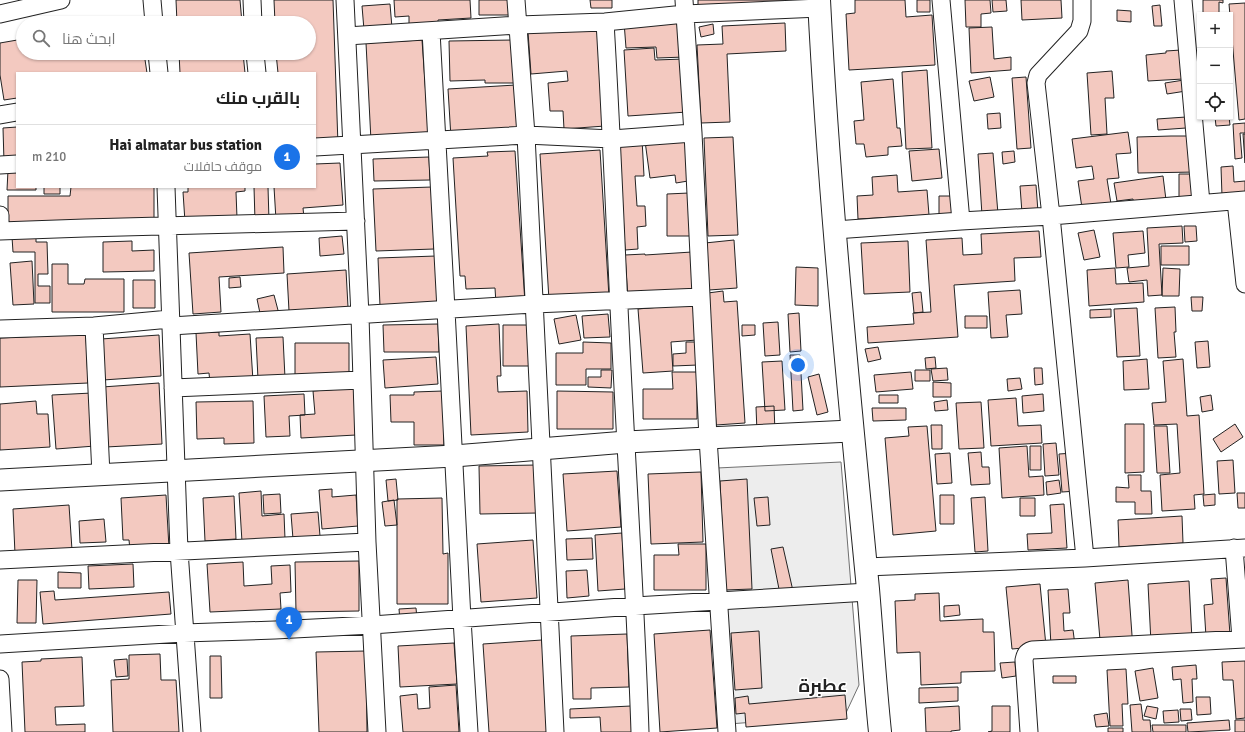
<!DOCTYPE html>
<html lang="ar">
<head>
<meta charset="utf-8">
<style>
  body { margin:0; font-family:Signika,Cairo,sans-serif; background:#f6f6f6; color:#222; direction:rtl }
  .controls { position:absolute; right:12px; top:12px; display:grid; overflow:hidden; border-radius:0px; box-shadow:0 1px 3px #0004 }
  .controls button { width:36px; height:36px; display:grid; place-items:center; padding:0; border:0; border-bottom:1px solid #e0e0e0; background:#fff; color:#222; font:20px sans-serif }
  .you { position:absolute; left:798px; top:365px; width:14px; height:14px; margin:-10px; border:3px solid #fff; border-radius:50%; background:#1a73e8; box-shadow:0 0 0 6px #1a73e833 }
  .badge { display:grid; place-items:center; width:26px; height:26px; border-radius:50%; background:#1a73e8; color:#fff; font-size:13px; font-weight:700 }
  .pin { position:absolute; translate:-50% -33px; filter:drop-shadow(0 1px 2px #0008) }
  .pin::after { content:''; position:absolute; top:21px; width:14px; height:12px; background:inherit; clip-path:polygon(0 0,100% 0,50% 100%) }
  .list { margin:0; padding:0; list-style:none }
  h2 { display:flex; justify-content:space-between; align-items:center; height:52px; margin:0; padding:0 16px; font-size:17px }
  h2 small { font-size:13px; font-weight:400; color:#767676 }
  .list li { display:grid; grid-template-columns:26px 1fr auto; gap:12px; align-items:center; box-sizing:border-box; height:64px; padding:0 16px; border-top:1px solid #e0e0e0 }
  .list b { display:block; font-size:15px; white-space:nowrap }
  .list p { margin:0; font-size:13px; white-space:nowrap; color:#767676 }
  .list em { font-size:13px; font-style:normal; color:#767676 }
  .icon { flex:none; width:22px; height:22px; fill:none; stroke:currentColor; stroke-width:2; stroke-linecap:round; stroke-linejoin:round }
  .map { position:relative; flex:none; width:1245px; height:732px; overflow:hidden; direction:ltr }
  .search { position:absolute; background:#fff; box-shadow:0 1px 3px #0004; left:16px; top:16px; width:300px; height:44px; display:flex; align-items:center; gap:10px; box-sizing:border-box; padding:0 14px; border-radius:22px; color:#767676; font-size:15px }
  .panel { position:absolute; background:#fff; box-shadow:0 1px 3px #0004; left:16px; top:72px; width:300px; height:116px; border-radius:0px; direction:rtl }
  .map>svg:first-child { display:block }
  .parking { fill:#ededed; stroke:#6f6f6f }
  .building { fill:#f3c9c0; stroke:#222 }
  .lines { fill:none; stroke-linecap:round; stroke-linejoin:round }
  .minor-casing { stroke:#222; stroke-width:19 }
  .tertiary-casing { stroke:#222; stroke-width:23 }
  .secondary-casing { stroke:#222; stroke-width:24 }
  .minor { stroke:#fff; stroke-width:17 }
  .tertiary { stroke:#fff; stroke-width:21 }
  .secondary { stroke:#fff; stroke-width:22 }
  .labels { text-anchor:middle; dominant-baseline:central; stroke-width:3; stroke-linejoin:round; paint-order:stroke }
  .town-label { font-size:18px; font-weight:bold; fill:#222; stroke:#fff }
</style>
</head>
<body>
<div class="map">
<svg width="1245" height="732" viewBox="0 0 1245 732">
  <rect width="100%" height="100%" fill="#fff"/>
  <path class="parking" d="M841,462L859,685L845,715L729,724L717,468Z"/>
  <path class="building" d="M176,0H240L242,23H177Z
    M274,0H333L338,145L315,146V73H278L276,53H309V23H275Z
    M394,0H470L471,18L438,20V24L409,25V16L395,17Z
    M479,0H509V15H479Z
    M590,0H612V8H591Z
    M698,0H788V2L698,5Z
    M855,0H905L906,17L932,15L935,65L849,70L846,14L855,13Z
    M917,0H930V12H917Z
    M965,0H990L991,13L981,14V27H966Z
    M992,0H1006L1007,11L993,12Z
    M1021,0H1061L1062,18L1022,20Z
    M1203,0H1223V3L1219,2V15H1203Z
    M1245,3V119L1239,120L1229,4Z
    M390,4L392,28L364,30L362,6Z
    M1160,5L1162,26H1154L1152,6Z
    M1117,10L1131,11V22L1117,21Z
    M682,18L685,57L657,58L656,47L626,48L624,22Z
    M138,19L139,23H116Z
    M785,23L786,51L727,54L730,122L701,123L697,45L723,44L722,26Z
    M713,24L714,34L701,37L699,27Z
    M598,27L605,126L564,129L563,111H550L548,83L568,81L567,71L531,74L528,32Z
    M992,27L994,59L1011,57V70L971,73L969,28Z
    M23,39V53H144L147,73H17V98L4,100L0,75V43Z
    M422,40L429,138L371,141L366,43Z
    M513,40L514,83H485V80L450,81L449,41Z
    M654,48L655,60L684,59L687,112L628,116L624,50Z
    M1181,50L1183,79L1148,81L1146,55L1166,53V51Z
    M179,53H243L245,73H180Z
    M927,70L932,148L906,149L902,72Z
    M1112,71L1114,98H1105L1107,134L1091,135L1087,73Z
    M990,77L994,97L974,101L969,81Z
    M1026,77L1031,148L1017,149L1012,78Z
    M893,79L897,128H900L902,146L888,147V155L866,157L864,144H856L854,121L864,120L861,82Z
    M1184,80L1186,91L1167,94L1165,83Z
    M516,85L518,134L451,138L448,89Z
    M1000,113L1001,128L988,129L987,114Z
    M1186,117V128L1158,130L1157,119Z
    M1215,117H1229L1230,125L1216,126Z
    M1245,123V133H1240L1242,158L1235,159L1233,124Z
    M17,127V162H4L3,128Z
    M1128,132L1131,153L1116,154L1119,178L1107,179L1111,204L1082,208L1078,181L1094,179L1092,166L1076,168L1072,139Z
    M1243,134H1245V163Z
    M688,135L694,180L676,183L675,175L650,178L645,141Z
    M1171,136H1195L1196,172L1138,173L1137,137Z
    M733,137L738,235L708,236L704,138Z
    M642,139L644,176H635L637,206H645L646,226L637,227L638,249L625,250L619,140Z
    M939,149L942,178L912,181L909,151Z
    M600,150L609,297L549,300L540,154Z
    M515,151L525,303L496,304L495,288L466,289L465,276H460L453,158L488,156L487,152Z
    M1014,151L1015,162L1003,164L1002,152Z
    M993,153L998,214L982,215L978,154Z
    M429,157L430,180L374,181L373,159Z
    M340,163L343,205L303,208L304,218L276,220L274,187H315V164Z
    M1233,166L1234,182L1245,181V194L1222,196L1221,167Z
    M8,170H17V187H36V190H7Z
    M1179,174H1193V199H1179Z
    M897,175L898,192L927,190L929,215L858,219L857,196L873,195L872,177Z
    M1163,176L1166,200L1134,205L1133,199L1117,201L1114,183Z
    M1036,185L1038,212L1022,213L1020,186Z
    M44,187H60V194H44Z
    M71,187H154V224L8,230V196H70Z
    M188,187H245V191L236,192L237,218L185,222L183,192H188Z
    M254,187H268L269,221H255Z
    M432,187L434,249L376,251L373,189Z
    M689,193L690,236H667V194Z
    M939,196H962V218H939Z
    M1182,226L1183,243L1159,244L1162,295L1148,296L1147,280L1129,282L1127,268L1149,266L1147,228Z
    M1184,226H1196L1197,241L1185,242Z
    M1094,230L1100,257L1084,260L1078,233Z
    M1039,231L1041,257L1014,258L1015,281L954,285L958,337L868,343L867,327L914,324L913,313L931,312L926,240L962,238L963,255L982,254L981,234Z
    M1143,231L1145,253L1128,255L1129,267L1116,268L1113,233Z
    M342,236L344,254L320,256L319,238Z
    M12,237H36V242H47L48,274H38V286H50V303H35V252H13Z
    M734,240L737,288L709,290L705,243Z
    M132,241V251L154,250V271L103,272V242Z
    M908,241L910,292L864,294L861,243Z
    M1161,246H1189V265H1161Z
    M283,247L284,273L219,277L221,312L193,314L189,253Z
    M692,252L695,295L628,299L625,255L645,254V255Z
    M436,256L438,304L380,306L378,258Z
    M32,261L34,304L13,305L10,263Z
    M52,264H68V284H84L85,279H124V312H52Z
    M796,267L818,268V306L795,305Z
    M1115,268L1116,284L1143,283L1144,302L1089,306L1087,270Z
    M1163,268L1180,269L1179,296H1162Z
    M346,270L348,307L289,311L287,274Z
    M240,277L241,287L229,288V278Z
    M133,280H155V308H133Z
    M1020,290L1022,314L1006,315L1008,337L991,338L988,292Z
    M723,291L724,302L737,301L745,423L716,425L708,293Z
    M921,292L923,312L914,313L912,293Z
    M274,295L279,314L261,318L257,299Z
    M1191,297H1203L1202,311H1192Z
    M694,304L697,340L671,342L673,371L643,373L638,309Z
    M1175,307L1176,332H1174L1176,357L1158,358L1155,308Z
    M1137,308L1140,356L1117,357L1114,309Z
    M1111,309V317L1090,318V310Z
    M799,313L801,351L790,352L788,314Z
    M608,314L610,337L584,338L582,316Z
    M576,315L581,340L559,344L554,319Z
    M965,316H987V328H965Z
    M778,322L780,355L765,356L763,323Z
    M438,324L439,352H384L383,325Z
    M499,324L501,376H497L498,392L527,391L528,432L471,435L466,326Z
    M503,325H532V366H503Z
    M742,325H755V335L742,336Z
    M219,332V336L250,334L253,381L210,383L209,373L198,374L196,333Z
    M86,334L88,383L0,387V338Z
    M159,335L161,376L103,380L101,339Z
    M283,337L285,378L258,379L256,338Z
    M1208,341L1210,367L1197,368L1195,342Z
    M583,342L611,343V369H586V385H556V353H583Z
    M686,342H698V365L673,366V354L686,353Z
    M295,343H349V374L295,379Z
    M878,347L881,359L868,362L865,349Z
    M790,355H800L803,410L793,411Z
    M436,357L438,384L385,388L383,360Z
    M935,357L936,368L926,369L925,358Z
    M1147,359L1149,389L1124,390L1123,361Z
    M1183,359L1187,416L1199,415L1204,494L1194,495L1195,509L1162,511L1160,475L1180,473L1177,424L1154,425L1152,403L1166,402L1163,361Z
    M782,361L785,410L765,411L762,362Z
    M947,368L948,380L933,381L931,369Z
    M1034,368H1042L1043,384L1035,385Z
    M601,370H612L611,388L588,387V377H601Z
    M915,370H930V381H915Z
    M672,372H697V419H643V389H673Z
    M911,372L913,389L876,392L874,375Z
    M819,374L828,412L817,415L808,377Z
    M1020,378L1022,389L1008,391L1007,379Z
    M933,382L951,383V397H933Z
    M159,383L162,444L106,447L102,387Z
    M354,388L356,435L301,438L300,415L315,414L313,391Z
    M443,391L444,445H414V422H391L390,395H414V392Z
    M557,391L613,392V429H557Z
    M92,393L95,446L56,449L52,395Z
    M304,394L305,415L289,416L290,436L266,437L264,396Z
    M1043,394L1044,411L1023,413L1022,396Z
    M879,395H898V403H879Z
    M1211,395L1213,410L1202,412L1200,397Z
    M1016,398L1018,426L1041,425L1042,443L991,446L988,400Z
    M947,400L948,410L935,411L934,402Z
    M36,401L37,414H48L50,447L0,450V404Z
    M253,401L254,443L224,444V438L197,439L196,402Z
    M981,402L984,448L959,449L956,403Z
    M774,406L775,432H757L756,407Z
    M872,408H906V420L873,421Z
    M1125,424H1144V472L1125,473Z
    M1235,424L1243,437L1221,452L1213,439Z
    M931,425H942V449H932Z
    M927,426L936,531L893,535L885,438L909,436L908,427Z
    M1154,426H1167L1170,473H1157Z
    M1056,443L1059,475L1045,476L1043,444Z
    M1027,446L1029,477L1043,476L1044,495L1002,498L999,448Z
    M1030,446H1041V470H1030Z
    M981,452L982,467H989L990,484L971,485L968,453Z
    M950,453L952,483L937,484L935,454Z
    M1074,453L1077,491L1062,492L1059,454Z
    M1233,460L1235,493L1219,494L1217,461Z
    M537,465L538,513L480,514L479,466Z
    M617,471L621,527L567,531L563,474Z
    M701,472L703,542L651,544L648,474Z
    M1128,475H1141V491H1151L1152,514H1135V502H1116V487L1129,488Z
    M396,479L398,500L388,501L386,480Z
    M747,479L752,589L725,590L720,481Z
    M1059,480L1061,493L1047,495L1046,482Z
    M332,489V497L356,495L358,526L322,529L319,490Z
    M261,491L262,516L284,514L285,539L242,542L239,493Z
    M1237,493H1245V508H1238Z
    M280,494L281,513L264,514L263,495Z
    M1215,494V505L1204,506L1203,495Z
    M166,495L169,548L130,550L129,540H123L121,498Z
    M940,495H954V524H940Z
    M234,496L236,539L205,541L203,498Z
    M768,497L770,525L757,526L754,498Z
    M985,497L988,551L975,552L971,498Z
    M442,498L443,554L448,553V604H397V499Z
    M1020,498H1035V516H1020Z
    M394,500L397,525L385,526L382,502Z
    M1064,504L1067,548L1028,550L1027,534L1052,533L1050,505Z
    M69,505L72,550L15,554L13,509Z
    M318,512L320,536L293,539L291,514Z
    M1182,516L1183,543L1119,547L1118,520Z
    M104,519L106,542L80,543L79,521Z
    M622,533L625,589L598,591L595,535Z
    M592,538L593,559L567,560L566,539Z
    M533,540L537,598L481,602L477,544Z
    M678,544H706V590H654V555H679Z
    M783,547L793,591L780,594L771,549Z
    M359,561V611L296,612L295,562Z
    M243,562L244,586L272,584L271,566L290,565L291,592L280,593L281,609L210,612L207,564Z
    M133,564L134,587L89,589L88,566Z
    M587,570L589,596L567,598L566,571Z
    M58,572L81,573V588H58Z
    M1226,578L1230,635L1206,637L1204,605L1213,604L1211,579Z
    M18,580H37L36,623H17Z
    M1128,580L1133,649L1101,651L1095,583Z
    M1189,581L1192,640L1151,643L1148,584Z
    M1040,584L1046,646L1012,649L1006,587Z
    M1068,589L1070,613H1063L1064,631L1073,630L1075,645L1051,646L1048,590Z
    M54,591L55,600L169,592L171,614L43,624L40,592Z
    M939,593L940,621L983,619V632H994L995,671L961,672V683L921,685L920,652L897,653L895,601L915,600V594Z
    M959,605L960,615L944,617V606Z
    M416,608L417,619L400,621L399,609Z
    M710,630L717,728L660,732L654,634Z
    M759,631L762,688L735,690L731,633Z
    M627,634L629,687L591,688V699H573L571,636Z
    M542,640L547,732H489L483,644Z
    M454,643L457,684L400,687L398,646Z
    M366,651L367,732H319L316,652Z
    M160,654L161,680H176L179,732H113L111,680L129,679V655Z
    M210,656H221L222,698H210Z
    M82,657L84,706L55,707L56,725L85,724V732H25L22,662L41,661V659Z
    M127,659L128,676L116,677L114,660Z
    M1245,661V718L1236,719L1233,680H1223L1222,662Z
    M1015,662L1016,676L1002,678L1000,663Z
    M1196,665L1197,679H1192L1193,702L1183,703L1181,679L1173,680L1172,667Z
    M1153,668L1158,698L1140,701L1135,671Z
    M1126,669L1128,704H1122L1123,726H1110L1107,670Z
    M1053,676H1076V683H1053Z
    M456,685L459,732H403L400,696L417,694L418,709L430,708L429,687Z
    M958,687V701L919,703V688Z
    M845,695L847,719L746,727L745,713L736,714L735,698L748,696L749,704Z
    M1196,697H1210L1211,714L1197,715Z
    M1141,704L1143,720H1150L1151,732H1132L1130,705Z
    M631,706L632,732H601L600,717L570,718V709Z
    M959,706L960,730L951,731V732H926L925,708Z
    M992,706H1010V732H988L992,731Z
    M1147,706L1158,708L1156,719L1144,716Z
    M1180,709H1191L1192,720L1181,721Z
    M1178,710L1179,722L1164,723L1163,711Z
    M1107,713L1109,726L1096,727L1094,715Z
    M1229,720L1230,730L1188,732L1187,723Z
    M1235,720H1245V732H1235Z
    M1152,725H1186V732H1153Z
    M1108,728H1123V732H1108Z"/>
  <g class="lines">
    <g class="minor-casing">
      <path id="minor" d="M152,0L154,23
        M252,0L253,23
        M345,0L360,316L367,542L377,732
        M516,0L526,135L555,732
        M684,0L693,133L708,438L727,732
        M941,0L961,221
        M1082,0V21L1079,31L1038,75L1036,83L1051,216L1085,558
        M1183,0L1201,203
        M0,14L61,0
        M605,22C612,137 616,253 622,368C628,489 636,611 640,732
        M431,31L446,310L462,619L469,732
        M347,36L519,25L605,22L685,14L820,8
        M157,53L159,73
        M255,53L257,73
        M0,115L17,112
        M315,147L526,135L612,139L693,133
        M0,165L17,164
        M166,187L179,551L192,732
        M1236,201L1245,284
        M0,215V231
        M835,230L961,221L1051,216L1245,200
        M0,231L85,228L356,221
        M94,326L101,475
        M171,326L534,304L701,297
        M0,329L94,326L170,319
        M173,388L362,380
        M1234,548L1241,639
        M0,560L367,542
        M866,567L1085,558L1245,548
        M0,644L184,633L275,630L372,625L635,606L868,592
        M0,679L3,732
        M1029,732L1024,660C1025,655 1026,652 1032,650L1245,639"/>
    </g>
    <g class="tertiary-casing">
      <path id="tertiary" d="M0,480L454,456L626,442L851,431"/>
    </g>
    <g class="secondary-casing">
      <path id="secondary" d="M819,0C829,197 849,393 868,589C872,636 875,684 880,732"/>
    </g>
    <use href="#minor" class="minor"/>
    <use href="#tertiary" class="tertiary"/>
    <use href="#secondary" class="secondary"/>
  </g>
  <g class="labels">
    <g class="town-label">
      <text x="823" y="686">عطبرة</text>
    </g>
  </g>
</svg>
<div class="controls">
<button>+</button>
<button>−</button>
<button><svg class="icon" aria-label="locate" viewBox="0 0 24 24"><circle cx="12" cy="12" r="6"/><path d="M12 2v4M12 18v4M2 12h4M18 12h4"/></svg></button>
</div>
<div class="you"></div>
<div class="pin badge" style="left:289px;top:640px">1</div>
<div class="search"><svg class="icon" aria-label="search" viewBox="0 0 24 24"><circle cx="10" cy="10" r="6"/><path d="M15 15l6 6"/></svg>ابحث هنا</div>
<section class="panel">
<h2>بالقرب منك<small></small></h2>
<ul class="list">
<li><span class="badge">1</span><div><b>Hai almatar bus station</b><p>موقف حافلات</p></div><em>210 m</em></li>
</ul>
</section>
</div>
</body>
</html>
